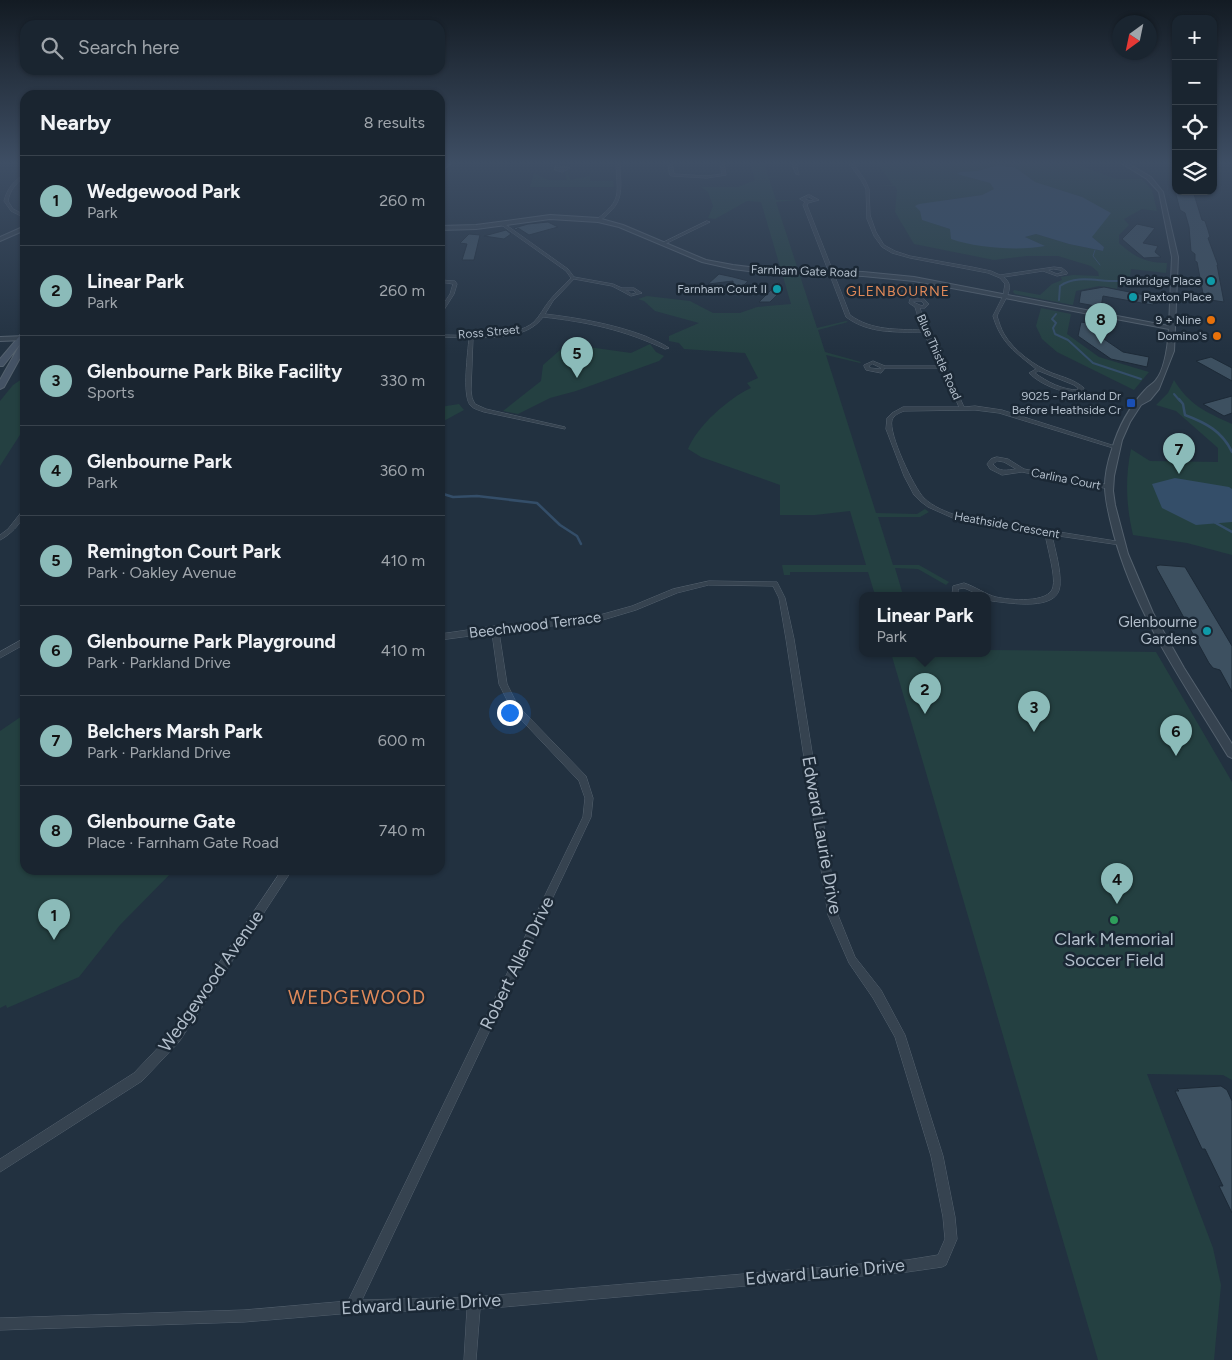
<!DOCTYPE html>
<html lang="en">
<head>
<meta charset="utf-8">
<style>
  body { margin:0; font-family:Figtree,sans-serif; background:#232d38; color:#f1f3f6 }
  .controls { position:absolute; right:15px; top:15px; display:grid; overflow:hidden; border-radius:10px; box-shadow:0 1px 4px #0004 }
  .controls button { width:45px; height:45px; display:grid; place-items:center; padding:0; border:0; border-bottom:1px solid #38424c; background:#1a2530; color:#f1f3f6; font:25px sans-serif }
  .compass { position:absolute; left:1112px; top:15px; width:45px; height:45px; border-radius:50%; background:#1a2530; box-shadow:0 1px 4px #0004; rotate:213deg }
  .you { position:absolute; left:509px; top:712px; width:18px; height:18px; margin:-12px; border:4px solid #fff; border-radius:50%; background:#1a73e8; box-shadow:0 0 0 8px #1a73e833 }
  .badge { display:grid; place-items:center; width:32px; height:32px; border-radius:50%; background:#8bbbb9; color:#111; font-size:16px; font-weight:700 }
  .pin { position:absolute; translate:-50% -41px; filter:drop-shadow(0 1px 2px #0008) }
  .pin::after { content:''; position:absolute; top:26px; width:18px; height:15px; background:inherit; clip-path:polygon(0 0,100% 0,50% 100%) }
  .popup { position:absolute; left:859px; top:592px; width:132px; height:65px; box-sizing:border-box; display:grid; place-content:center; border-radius:10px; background:#1a2530; filter:drop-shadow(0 1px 4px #0005); font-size:16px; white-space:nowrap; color:#9fa5ab }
  .popup b { font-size:19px; color:#f1f3f6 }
  .popup::after { content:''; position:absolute; left:50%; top:100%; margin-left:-10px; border:10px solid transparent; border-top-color:#1a2530 }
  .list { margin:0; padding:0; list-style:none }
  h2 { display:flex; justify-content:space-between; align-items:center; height:65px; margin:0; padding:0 20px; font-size:21px }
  h2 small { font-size:16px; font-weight:400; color:#9fa5ab }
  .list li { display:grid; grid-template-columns:32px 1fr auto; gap:15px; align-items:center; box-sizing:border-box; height:90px; padding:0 20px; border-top:1px solid #38424c }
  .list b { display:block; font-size:19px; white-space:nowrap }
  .list p { margin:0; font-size:16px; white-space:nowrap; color:#9fa5ab }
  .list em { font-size:16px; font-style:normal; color:#9fa5ab }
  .icon { flex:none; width:28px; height:28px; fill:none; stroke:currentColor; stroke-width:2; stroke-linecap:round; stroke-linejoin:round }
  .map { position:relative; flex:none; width:1232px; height:1360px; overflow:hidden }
  .search { position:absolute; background:#1a2530; box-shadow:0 1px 4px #0004; left:20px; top:20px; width:425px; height:55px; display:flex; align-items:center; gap:12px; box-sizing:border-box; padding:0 18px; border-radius:15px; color:#9fa5ab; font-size:19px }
  .panel { position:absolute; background:#1a2530; box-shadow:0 1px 4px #0004; left:20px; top:90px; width:425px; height:785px; border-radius:15px }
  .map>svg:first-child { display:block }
  .green { fill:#244041; fill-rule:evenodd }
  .water { fill:#344e69 }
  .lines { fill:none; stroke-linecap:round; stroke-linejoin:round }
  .stream-far2 { stroke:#344e69; stroke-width:1 }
  .stream-far1 { stroke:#344e69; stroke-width:2 }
  .stream { stroke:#344e69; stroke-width:2.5 }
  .building { fill:#3d5060; stroke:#1d2a37 }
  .minor-casing { stroke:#54616e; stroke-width:1 }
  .tertiary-casing { stroke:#54616e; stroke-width:2 }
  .secondary-casing { stroke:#54616e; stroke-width:2 }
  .minor { fill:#364350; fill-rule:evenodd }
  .tertiary { fill:#364350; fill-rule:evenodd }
  .secondary { fill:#445264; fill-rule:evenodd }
  .culture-dot { fill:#0f9aa8; stroke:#1b2835; stroke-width:2 }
  .food-dot { fill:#e8710a; stroke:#1b2835; stroke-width:2 }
  .transit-dot { fill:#1a4fb4; stroke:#1b2835; stroke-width:2 }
  .leisure-dot { fill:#2e9e5b; stroke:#1b2835; stroke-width:2 }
  .labels { text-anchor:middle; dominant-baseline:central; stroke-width:5; stroke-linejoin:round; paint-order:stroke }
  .far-street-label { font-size:12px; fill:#b2becb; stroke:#1b2835 }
  .far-poi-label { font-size:12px; fill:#b2becb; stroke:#1b2835; text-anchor:end }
  .far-neighbourhood-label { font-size:14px; letter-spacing:1px; fill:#df8959; stroke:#1b2835 }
  .poi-label { font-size:15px; fill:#b2becb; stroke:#1b2835; text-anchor:end }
  .street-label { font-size:15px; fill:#b2becb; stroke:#1b2835 }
  .near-street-label { font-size:18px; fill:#b2becb; stroke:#1b2835 }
  .near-poi-label { font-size:18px; fill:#b2becb; stroke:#1b2835 }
  .near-neighbourhood-label { font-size:19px; letter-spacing:1px; fill:#df8959; stroke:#1b2835 }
</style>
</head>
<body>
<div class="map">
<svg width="1232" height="1360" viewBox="0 0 1232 1360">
  <rect width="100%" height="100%" fill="#223140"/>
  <path class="green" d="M750,163H764L768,177L787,175L769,178L776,200H798L776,202L817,328L846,321L848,322L818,330L825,352L861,362L860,363L826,355L876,513L917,514L925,509L929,512L920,517H878L893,565H919L949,582L946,585L918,569L895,568L903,595H875L868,572H790V575H784L782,565H866L850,511L815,515H780V485L701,457L688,449C697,426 729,398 751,388L747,383L758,378L745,353L684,349L679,343L669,341V336L699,323L655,311L644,301L638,299L647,296L690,301L713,313H740L757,307L791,304L761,202L747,201L715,219L708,218L713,206L708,192L701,187H738L755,180Z
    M877,163H1072L1117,179H1142L1152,190L1157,211L1142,209L1124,219L1129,225L1119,235V243C1135,257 1145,263 1167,263L1166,273L1131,269L1129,286H1117V289L1099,286L1076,291L1073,305L1015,294L1013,292L1014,290L1040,295L1052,284L1062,280L1061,277L1073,275L1099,276L1098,272L1091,266L1058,256H1027L994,260L914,244L895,212L897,190L895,186L872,185H893ZM999,165L1016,168L1035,182L1082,197L1092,237L1104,247L1103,251L1069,244L1036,234L1025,237L1044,246L950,229L923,220L920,211L946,200L982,195L994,189L990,183L958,174L960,172L977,171Z
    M568,172L570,180L590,176V181H613L614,187H530L534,173L548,180H567L565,173Z
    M1041,308L1071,314L1067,334L1099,357L1149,372L1134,390L1057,352L1042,339L1036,326Z
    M567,344L631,353L650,344L656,352L664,356L659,361L576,391L550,398L518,414L503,411L541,381L543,365Z
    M25,377V427L0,466V401L13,385Z
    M1174,380C1189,405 1206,412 1232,424V555L1187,543L1133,535C1126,505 1125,479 1131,449L1150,461L1218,462V448L1176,411L1156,405L1168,393Z
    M459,404L464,410L440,423V407Z
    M988,650L1156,652L1232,782V1080L1223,1075L1147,1074L1213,1248L1221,1285L1214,1360H1098L891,653H988Z
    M25,714V870H174L120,925L79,977L7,1008L6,1005L0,1008V731Z"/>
  <path class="water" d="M999,165L1016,168L1035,182L1082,197L1111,213L1092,237L1104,247L1103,251L1069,244L1036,234L1025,237L1045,246C1019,251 977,248 951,239L950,229L922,220L920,211L915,206L919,204L982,195L994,189L990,183L957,174L960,172L977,171Z
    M1175,478L1229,487L1232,489V522L1196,525L1162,508L1152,484Z"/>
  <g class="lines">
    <path class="stream-far2" d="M1095,250L1093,256L1100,265"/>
    <path class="stream-far1" d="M1059,300L1060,286C1077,274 1099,282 1119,281
      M1056,314L1052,319L1056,323L1053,328L1055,334L1068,340L1093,363L1141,379
      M1174,394L1180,401"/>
    <path class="stream" d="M1179,399L1183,404L1185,415C1206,423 1222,431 1232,452
      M440,493L453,497L477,496L537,503L560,525L577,536L581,544
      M1214,522L1232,532"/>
  </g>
  <path class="building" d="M1175,191H1193L1202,220L1205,221L1208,230L1210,237L1208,238L1218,265H1217L1224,302L1204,299L1197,262L1195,261V254L1191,251L1189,227L1185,213L1180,210Z
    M548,222L558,227L529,235L518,228L516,230L514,228L528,224Z
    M1137,224L1155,228L1143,243L1158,246L1155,252L1161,257L1144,258L1122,239Z
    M506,230L511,234L504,239L484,236Z
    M469,234L480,235L474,260H462L467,244L460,243Z
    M719,274L733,277L748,281L734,295L733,281L708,284Z
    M779,282L782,290L770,302H759Z
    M1104,287L1155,297L1153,305L1103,296L1101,307L1079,303L1081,291Z
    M1081,322L1103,326L1101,337L1123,352L1149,357L1147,367L1111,359L1078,336Z
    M1211,357L1232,368V381L1196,361Z
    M1232,396V413L1224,416L1203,404Z
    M1160,565L1185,567L1232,646V692L1220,670L1213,668L1209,663L1157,569L1156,566Z
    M1221,1086L1227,1090L1232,1101V1213L1219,1186H1223L1205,1149H1202L1175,1091H1179L1177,1089Z"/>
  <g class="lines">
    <g class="minor-casing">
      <path id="minor" d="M616,163H620C620,182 625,198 610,212C606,216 602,220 597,221V219C623,199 617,194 616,163Z
        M668,163H672L674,174L707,176L722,174L720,163H724L726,175L707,178L672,176L670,175Z
        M792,163H796L799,175L796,174Z
        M849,163H853L865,180L869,189L870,215L876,232L884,245L895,251L910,256L972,267L991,271L1000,275L1054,267L1062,268L1067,272V274L1057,276L1043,271L1004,277C1006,279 1008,281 1009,284C1012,292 1000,308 997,316C999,322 1001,329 1004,334C1014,351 1035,366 1052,373C1063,377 1075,380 1084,388L1082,392C1065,395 1041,385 1029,373L1036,369C1015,352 1001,343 993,316L1003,296L1005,284L1000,278L988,273L910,258L892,253L882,247L874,236L867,219L866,189L861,180ZM1054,269L1060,270L1063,272L1057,274L1048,270ZM1039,371L1074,385L1078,388V390C1063,390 1047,382 1035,373Z
        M556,166L568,167L570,168L562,172L555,170Z
        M25,174V177C16,183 10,190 8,201L13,209L25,215V218L11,211L4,201C7,189 14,180 25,174Z
        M808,195H810L819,200L808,203L807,205L850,315C872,331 897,329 922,330L915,307L909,303L910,299H924L929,304L925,308H920L927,331L946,367L964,407L975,406L1002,410L1118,447L1117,448H1113L999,413L975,410L904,411C899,413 894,415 892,420C888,433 914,488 924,498C933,507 947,512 958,516L1122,542L1123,543L1120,545L1052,535C1055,550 1061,569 1060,585C1059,612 1010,603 992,601L988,599V595H980L964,588L958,589V595H952L953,586L964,583C974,586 987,595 996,597C1009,600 1049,604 1053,587C1056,577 1047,546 1045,534L955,519L928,507L920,501L914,495L904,476L886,429L887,418L892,413L903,407H959L942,368H885L881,373L866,370L864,366V365L873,361L885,366H941L923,332C896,332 869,334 846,317L803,205L805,202L800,199ZM809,197L814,200L810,201L805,199ZM914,301H921L924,304L922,306L913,302ZM873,364L881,368L880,369L870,368L869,366Z
        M707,221L710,222L663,245L660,244Z
        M500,222H502L568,269L574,277L613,284L622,288H634L642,293L631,296L612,286L574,279L553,301L545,314C579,318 613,324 645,336C653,340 662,343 669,348L665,349C624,330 588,322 543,317C528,338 497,337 473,338L471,390L472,398L475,404L486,409L565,427V429L484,412C479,410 473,409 470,405C462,394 468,352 469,338L440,337V335C464,335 515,339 534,322C540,316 544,307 550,300C556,292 564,286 571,278L566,271L500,224ZM626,290H633L636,293L632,294Z
        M440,280L455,281L457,284L454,294L442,313H440V309L450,294L453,284L440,282Z
        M997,457L1008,459L1024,469L1109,485L1112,487L1109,489L1022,472L1002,475L990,469L987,464L991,459ZM998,461L1004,462L1016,469C1007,470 999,473 993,464Z
        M25,509C25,521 10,535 0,540V535L8,529L23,510Z
        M709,581L775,582H777L785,598L794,639L838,915L855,957L881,990L905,1035L943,1156L955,1217L957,1239L946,1265L942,1267L907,1272L480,1309L476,1360H464L467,1309L352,1313L244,1322L0,1330V1318L244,1310L348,1301L583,817L585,798L579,781L512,710L499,684L492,633L440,640V634L495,626L596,616L632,606L673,589ZM709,585L773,586L779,598L786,639L828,915L849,963L873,998L895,1037L931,1156L943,1217L945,1239L938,1255L907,1260L474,1297L362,1300L591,817L593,798L586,776L518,706L507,684L499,632L550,626L596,622L636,610L677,593Z
        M25,638V644L0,658V652Z
        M282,870H292L179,1042L142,1081L0,1172V1159L134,1073L171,1034Z"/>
    </g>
    <g class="tertiary-casing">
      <path id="tertiary" d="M1121,163H1127L1151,177L1163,192L1178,257L1174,351L1159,389L1150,400L1141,405L1130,422L1122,440L1114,476L1113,491L1115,505L1128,554L1153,613L1184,668L1232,744V758L1228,756C1185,685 1136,616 1114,535C1110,519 1105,502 1105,486C1105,474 1108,461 1112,449C1118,428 1130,406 1145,390C1148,386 1153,384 1156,380C1165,369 1168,343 1169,329L914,281L863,276L765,273L733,269L702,262L619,227L598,222L550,219L476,229L440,230V226L476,225L550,215L598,218L623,225L706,260L733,265L765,269L863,272L914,277L1169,326L1172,257L1159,192L1147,179Z
        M25,226V230L0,241V237Z
        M25,336V340L0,341V337Z"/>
    </g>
    <g class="secondary-casing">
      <path id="secondary" d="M446,163H451L440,173V168Z
        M25,331V338L3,366H0V359L23,332Z
        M22,341H25V349L4,387L0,389V380Z"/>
    </g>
    <use href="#minor" class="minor"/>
    <use href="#tertiary" class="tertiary"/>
    <use href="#secondary" class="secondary"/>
  </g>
  <linearGradient id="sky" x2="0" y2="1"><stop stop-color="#131b23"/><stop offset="0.46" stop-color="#3e4e64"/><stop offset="1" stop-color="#3e4e64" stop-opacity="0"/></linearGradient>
  <rect width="1232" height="354" fill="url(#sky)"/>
  <g class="culture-dot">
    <circle cx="1211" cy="281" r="5"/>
    <circle cx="777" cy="289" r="5"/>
    <circle cx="1133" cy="297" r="5"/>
    <circle cx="1207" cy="631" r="5"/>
  </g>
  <g class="food-dot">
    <circle cx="1211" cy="320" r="5"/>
    <circle cx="1217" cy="336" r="5"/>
  </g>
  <rect class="transit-dot" x="1126" y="398" width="10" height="10" rx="2.5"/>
  <circle class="leisure-dot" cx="1114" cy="920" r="5"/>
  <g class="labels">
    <g class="far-street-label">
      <text transform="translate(804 271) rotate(2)">Farnham Gate Road</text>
      <text transform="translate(489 332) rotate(-5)">Ross Street</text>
      <text transform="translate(939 357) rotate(66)">Blue Thistle Road</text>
      <text transform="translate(1066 479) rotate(11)">Carlina Court</text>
      <text transform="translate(1007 525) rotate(10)">Heathside Crescent</text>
    </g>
    <g class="far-poi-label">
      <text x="1201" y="281">Parkridge Place</text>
      <text x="767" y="289">Farnham Court II</text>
      <text x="1143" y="297" text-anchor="start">Paxton Place</text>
      <text x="1201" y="320">9 + Nine</text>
      <text x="1207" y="336">Domino's</text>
      <text x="1121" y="396">9025 - Parkland Dr<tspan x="1121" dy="14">Before Heathside Cr</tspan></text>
    </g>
    <g class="far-neighbourhood-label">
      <text x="898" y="291">GLENBOURNE</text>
    </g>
    <g class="poi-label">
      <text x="1197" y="622">Glenbourne<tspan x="1197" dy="17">Gardens</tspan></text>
    </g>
    <g class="street-label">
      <text transform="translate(535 625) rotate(-7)">Beechwood Terrace</text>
    </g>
    <g class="near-street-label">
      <text transform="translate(822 835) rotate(80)">Edward Laurie Drive</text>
      <text transform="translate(517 963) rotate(-64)">Robert Allen Drive</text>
      <text transform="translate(211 981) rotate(-55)">Wedgewood Avenue</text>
      <text transform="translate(825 1272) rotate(-5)">Edward Laurie Drive</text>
      <text transform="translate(421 1304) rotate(-3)">Edward Laurie Drive</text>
    </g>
    <g class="near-poi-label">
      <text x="1114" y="939">Clark Memorial<tspan x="1114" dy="21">Soccer Field</tspan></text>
    </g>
    <g class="near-neighbourhood-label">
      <text x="357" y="997">WEDGEWOOD</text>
    </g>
  </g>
</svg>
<div class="controls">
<button>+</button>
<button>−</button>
<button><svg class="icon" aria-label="locate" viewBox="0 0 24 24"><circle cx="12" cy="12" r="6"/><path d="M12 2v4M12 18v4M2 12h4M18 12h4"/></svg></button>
<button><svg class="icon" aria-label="layers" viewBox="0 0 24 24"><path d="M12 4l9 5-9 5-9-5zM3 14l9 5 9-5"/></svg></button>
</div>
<svg class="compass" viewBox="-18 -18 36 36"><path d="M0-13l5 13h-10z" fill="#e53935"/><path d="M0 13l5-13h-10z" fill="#9fa5ab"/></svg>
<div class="you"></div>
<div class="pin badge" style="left:54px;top:940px">1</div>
<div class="pin badge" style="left:925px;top:714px">2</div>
<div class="popup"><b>Linear Park</b>Park</div>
<div class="pin badge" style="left:1034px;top:732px">3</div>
<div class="pin badge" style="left:1117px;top:904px">4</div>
<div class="pin badge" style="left:577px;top:378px">5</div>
<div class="pin badge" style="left:1176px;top:756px">6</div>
<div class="pin badge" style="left:1179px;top:474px">7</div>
<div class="pin badge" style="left:1101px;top:344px">8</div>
<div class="search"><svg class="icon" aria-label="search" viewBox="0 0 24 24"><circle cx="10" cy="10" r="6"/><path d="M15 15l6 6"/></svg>Search here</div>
<section class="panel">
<h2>Nearby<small>8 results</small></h2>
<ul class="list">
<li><span class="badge">1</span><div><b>Wedgewood Park</b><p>Park</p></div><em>260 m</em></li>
<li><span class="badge">2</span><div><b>Linear Park</b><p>Park</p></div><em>260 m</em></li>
<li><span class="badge">3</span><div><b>Glenbourne Park Bike Facility</b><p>Sports</p></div><em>330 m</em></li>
<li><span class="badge">4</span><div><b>Glenbourne Park</b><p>Park</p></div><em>360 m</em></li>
<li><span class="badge">5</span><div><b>Remington Court Park</b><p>Park · Oakley Avenue</p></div><em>410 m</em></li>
<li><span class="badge">6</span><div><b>Glenbourne Park Playground</b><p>Park · Parkland Drive</p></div><em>410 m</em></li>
<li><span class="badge">7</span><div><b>Belchers Marsh Park</b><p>Park · Parkland Drive</p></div><em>600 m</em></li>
<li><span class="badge">8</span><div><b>Glenbourne Gate</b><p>Place · Farnham Gate Road</p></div><em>740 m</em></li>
</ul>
</section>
</div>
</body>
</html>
